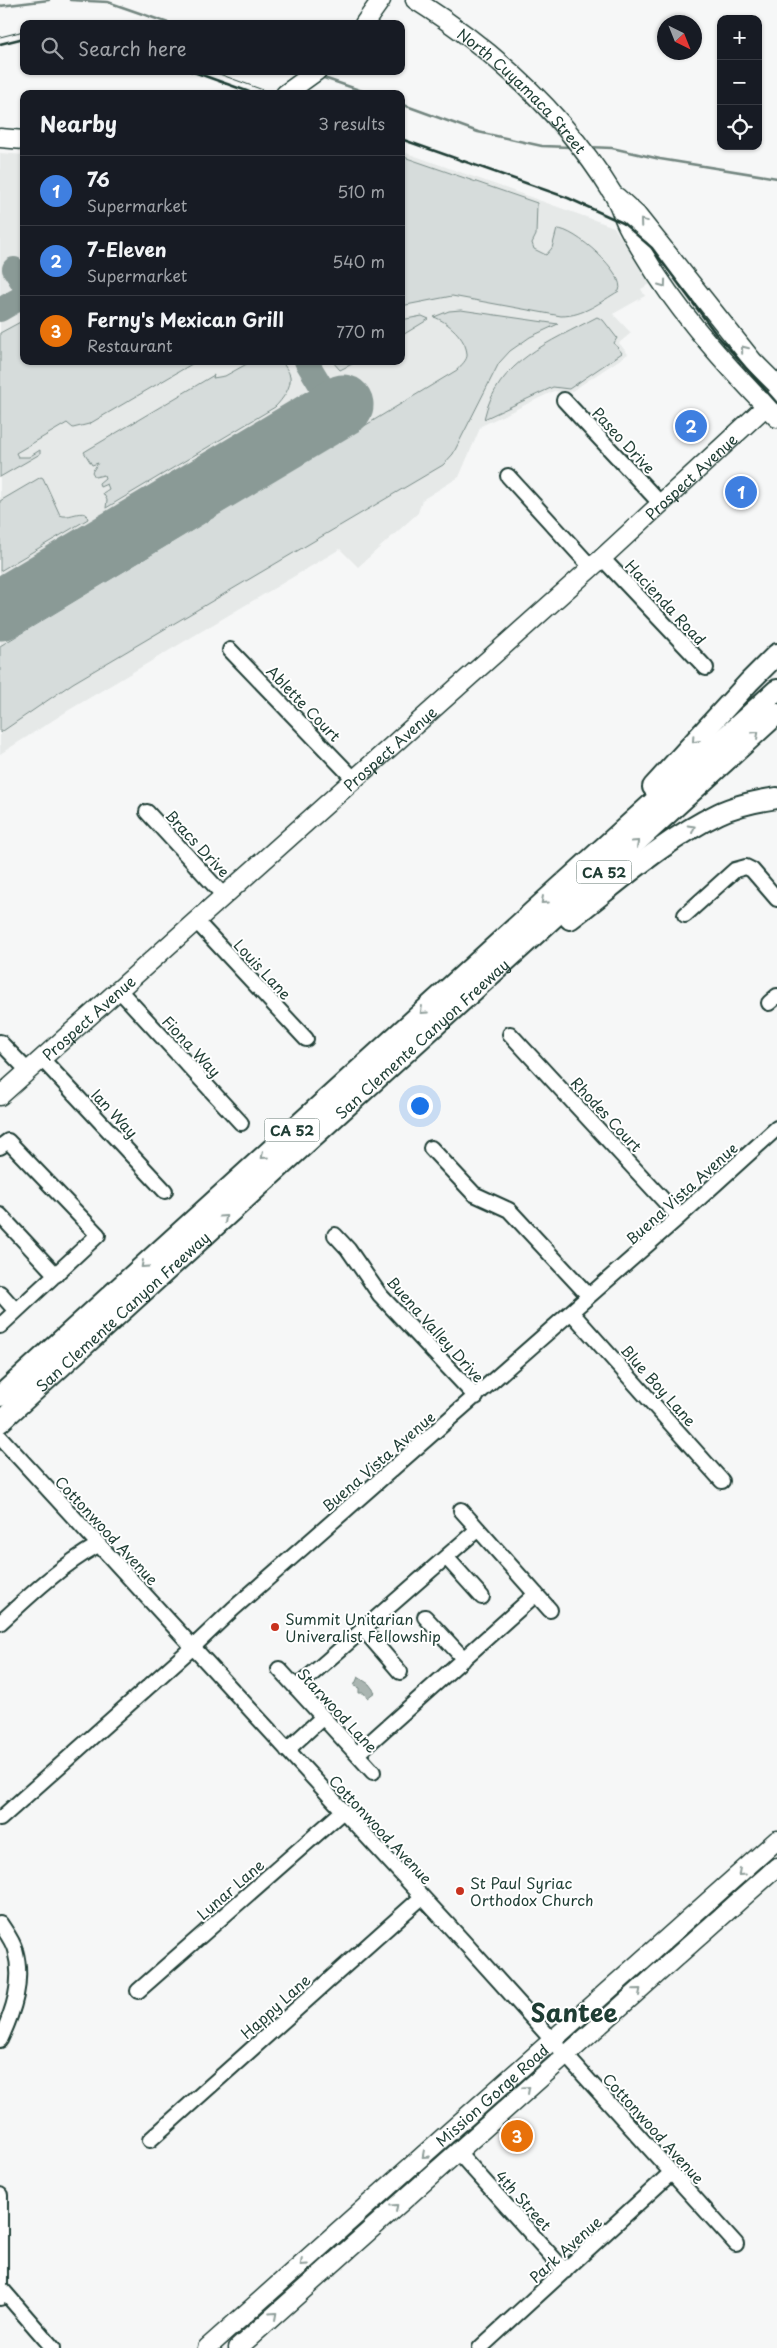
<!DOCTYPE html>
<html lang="en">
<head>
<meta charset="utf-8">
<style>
  body { margin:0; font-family:"Playpen Sans",sans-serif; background:#242831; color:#f1f3f6 }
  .controls { position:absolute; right:15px; top:15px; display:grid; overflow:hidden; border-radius:10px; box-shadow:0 1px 4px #0004 }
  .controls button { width:45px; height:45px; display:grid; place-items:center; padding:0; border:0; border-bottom:1px solid #363941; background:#171b24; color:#f1f3f6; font:25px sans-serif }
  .compass { position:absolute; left:657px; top:15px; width:45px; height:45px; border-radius:50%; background:#171b24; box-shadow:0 1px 4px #0004; rotate:137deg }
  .you { position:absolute; left:419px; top:1105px; width:18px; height:18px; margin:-12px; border:4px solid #fff; border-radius:50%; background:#1a73e8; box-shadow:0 0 0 8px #1a73e833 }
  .badge { display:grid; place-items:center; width:32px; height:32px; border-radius:50%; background:#c8321e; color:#fff; font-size:16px; font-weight:700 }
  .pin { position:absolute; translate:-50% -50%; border:2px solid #fff; box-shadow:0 1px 5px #0006 }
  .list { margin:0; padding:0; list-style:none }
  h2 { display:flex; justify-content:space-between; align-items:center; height:65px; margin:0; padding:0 20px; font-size:21px }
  h2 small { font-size:16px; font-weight:400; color:#9ea1a6 }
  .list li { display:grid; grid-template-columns:32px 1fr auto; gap:15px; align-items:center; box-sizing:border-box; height:70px; padding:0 20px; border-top:1px solid #363941 }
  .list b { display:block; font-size:19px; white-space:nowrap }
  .list p { margin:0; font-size:16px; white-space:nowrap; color:#9ea1a6 }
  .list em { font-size:16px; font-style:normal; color:#9ea1a6 }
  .icon { flex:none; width:28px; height:28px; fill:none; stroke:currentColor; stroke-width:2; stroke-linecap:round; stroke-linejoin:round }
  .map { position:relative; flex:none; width:777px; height:2348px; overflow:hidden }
  .search { position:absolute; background:#171b24; box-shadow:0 1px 4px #0004; left:20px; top:20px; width:385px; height:55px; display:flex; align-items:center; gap:12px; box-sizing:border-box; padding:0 18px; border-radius:10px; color:#9ea1a6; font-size:19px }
  .panel { position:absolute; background:#171b24; box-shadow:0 1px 4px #0004; left:20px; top:90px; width:385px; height:275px; border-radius:10px }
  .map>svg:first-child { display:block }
  .built { fill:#e6e9e8 }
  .green { fill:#d6dcdb; stroke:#7a8c88 }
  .water { fill:#aab5b1; stroke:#72857f }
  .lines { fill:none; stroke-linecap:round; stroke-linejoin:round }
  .stream { stroke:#72857f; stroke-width:2.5 }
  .taxiway { stroke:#8a9a96; stroke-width:24 }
  .runway { stroke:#8a9a96; stroke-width:61 }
  .minor-casing { stroke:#1f3d34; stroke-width:18 }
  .major-casing { stroke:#1f3d34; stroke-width:21 }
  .highway-casing { stroke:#1f3d34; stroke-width:24 }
  .minor { stroke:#fff; stroke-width:14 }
  .major { stroke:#fff; stroke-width:18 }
  .highway { stroke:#fff; stroke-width:20 }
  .tram { stroke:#1f3d34; stroke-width:1 }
  .rail { stroke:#1f3d34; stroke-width:2.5 }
  .oneway { stroke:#8f9e9a }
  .poi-dot { fill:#c8321e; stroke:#fff; stroke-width:2 }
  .labels { text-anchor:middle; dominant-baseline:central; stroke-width:4; stroke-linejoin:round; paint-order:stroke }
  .shield { fill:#fff; stroke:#627771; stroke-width:1 }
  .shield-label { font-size:14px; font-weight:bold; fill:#1f3d34 }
  .street-label { font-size:15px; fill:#1f3d34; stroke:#fff }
  .poi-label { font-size:15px; fill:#1f3d34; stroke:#fff; text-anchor:start }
  .town-label { font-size:25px; font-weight:bold; fill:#1f3d34; stroke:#fff }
</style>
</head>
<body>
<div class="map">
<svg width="777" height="2348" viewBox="0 0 777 2348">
  <rect width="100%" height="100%" fill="#f6f7f7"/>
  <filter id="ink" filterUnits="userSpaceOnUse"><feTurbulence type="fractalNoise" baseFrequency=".02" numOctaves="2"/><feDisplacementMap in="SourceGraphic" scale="10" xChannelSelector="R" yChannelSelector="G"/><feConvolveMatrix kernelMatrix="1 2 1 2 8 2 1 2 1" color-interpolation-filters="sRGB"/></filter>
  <g filter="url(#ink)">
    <path class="built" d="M401,151L614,227L650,284L641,289L645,296L613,314L631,333L619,343L628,354L569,393L554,391L481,426L459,477L422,500L418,513L358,567L340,549L69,710L0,754V153L24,155V361H401Z"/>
    <path class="green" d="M401,156L537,203L536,235L532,243L534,249L546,255L552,248L557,229C574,228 627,274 619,291C600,302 584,316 561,316L452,296L401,306Z
      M461,310L558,324L530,337L510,351L499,363L453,454L443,465L73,683L0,733V646L457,370C460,366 468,360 467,354C466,338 448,322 434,317L449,311Z
      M422,316L429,319L401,336V320Z
      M597,317L603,320L617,338L614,343L622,353L569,389L553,387L484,419C497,361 550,342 597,317Z
      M24,320V361H197L89,424L73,428L67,423L16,453L18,457H29L40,450V454L0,477V333Z
      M252,361H282C284,366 289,371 290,376C292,387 282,400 275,407L106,508L107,500L103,493L109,489L107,484L100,487L99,483L105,478L104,475L95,477L92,472L98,463L92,465L84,452L214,375L213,378L225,376Z
      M332,361H358L340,370Z
      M41,477L43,478L60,515C68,519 77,511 86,514L88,519L0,571V501Z"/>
    <path class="water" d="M358,1677L369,1684L375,1692L367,1698L364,1693H359V1688L354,1686Z"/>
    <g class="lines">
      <path class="stream" d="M70,0L108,2L171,24
        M0,6L49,0
        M321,77L371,94
        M401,104L478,132L542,146L570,147
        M588,147L612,148L660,159L777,178"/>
      <path class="taxiway" d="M14,269L24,285
        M0,310L24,296
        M306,361L335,409"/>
      <path class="runway" d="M0,610L343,405"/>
      <g class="minor-casing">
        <path id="minor" d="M564,400L660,503
          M508,476L591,567
          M602,558L706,668
          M230,650L354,779
          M147,812L224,896
          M685,915L735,870L746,867L752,870L777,899
          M197,922L306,1039
          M119,990L241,1123
          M769,1003L777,996
          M510,1034L679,1217
          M0,1042L28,1071
          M41,1058L165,1191
          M0,1147L8,1141L98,1235L0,1326
          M431,1148L474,1194L509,1210L589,1296
          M0,1215L56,1275
          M335,1235L348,1249L380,1295L476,1397
          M0,1293L16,1311
          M571,1312L722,1481
          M0,1437L462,1940L736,2244
          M461,1510L550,1610
          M446,1557L482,1597
          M425,1617L464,1659
          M0,1623C30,1595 62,1565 98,1545
          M363,1629L400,1672
          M279,1669L373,1772
          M296,1688L478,1529
          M287,1750L323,1717
          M357,1754L536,1594
          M0,1819L193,1647L233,1609L679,1217L777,1128
          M0,1923C5,1931 13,1941 15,1950C24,1982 13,2012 0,2040
          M138,1991L343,1811
          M150,2140L422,1897
          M457,2151L565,2271
          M0,2195V2298
          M1,2288L53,2348
          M480,2348L671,2173"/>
      </g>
      <g class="major-casing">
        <g id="major">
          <path id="s1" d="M415,0C494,50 564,114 613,194C619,203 622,215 627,225C635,241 646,258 656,274C690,326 734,373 777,418"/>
          <path d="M364,24L381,0"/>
          <path d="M285,94L317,71"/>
          <path d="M0,138L24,140"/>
          <path d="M617,197L637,215L753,361L777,385"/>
          <path id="s2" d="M0,1096L602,558L777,396"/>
          <path id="s3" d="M207,2348L777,1840"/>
          <path d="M238,2348L777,1867"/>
        </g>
      </g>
      <g class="highway-casing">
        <g id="highway">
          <path d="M653,787L749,682L777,654"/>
          <path d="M570,919C617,883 664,840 718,814C736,805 757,801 777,798"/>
          <path d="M0,1396L777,690"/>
          <path id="s4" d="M0,1422L777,714"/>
        </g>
      </g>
      <use href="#minor" class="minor"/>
      <use href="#major" class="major"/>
      <use href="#highway" class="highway"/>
      <path class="tram" d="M0,37L24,31
        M211,71L274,94"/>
      <path class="rail" d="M0,44L24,38
        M191,71L255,94
        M401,139L568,198L623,223L652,248L716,334L777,403"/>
    </g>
    <defs><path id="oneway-chevron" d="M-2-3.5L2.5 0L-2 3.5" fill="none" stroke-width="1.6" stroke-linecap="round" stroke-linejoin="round" transform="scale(1.25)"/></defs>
    <g class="oneway">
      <use href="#oneway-chevron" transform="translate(643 222) rotate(-130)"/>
      <use href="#oneway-chevron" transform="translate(663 284) rotate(54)"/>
      <use href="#oneway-chevron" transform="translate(744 349) rotate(-129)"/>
      <use href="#oneway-chevron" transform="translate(756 734) rotate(-42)"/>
      <use href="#oneway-chevron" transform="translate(695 740) rotate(132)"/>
      <use href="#oneway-chevron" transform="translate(692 828) rotate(-30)"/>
      <use href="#oneway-chevron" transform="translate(636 843) rotate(-42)"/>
      <use href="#oneway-chevron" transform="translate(544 901) rotate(138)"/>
      <use href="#oneway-chevron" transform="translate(423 1011) rotate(138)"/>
      <use href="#oneway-chevron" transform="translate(264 1156) rotate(138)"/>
      <use href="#oneway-chevron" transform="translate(224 1218) rotate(-42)"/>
      <use href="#oneway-chevron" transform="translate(144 1265) rotate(138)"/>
      <use href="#oneway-chevron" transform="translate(741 1873) rotate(138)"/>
      <use href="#oneway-chevron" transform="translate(638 1991) rotate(-41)"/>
      <use href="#oneway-chevron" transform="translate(527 2089) rotate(-42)"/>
      <use href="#oneway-chevron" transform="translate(425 2155) rotate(138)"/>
      <use href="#oneway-chevron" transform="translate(395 2207) rotate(-42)"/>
      <use href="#oneway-chevron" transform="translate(303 2263) rotate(138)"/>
      <use href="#oneway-chevron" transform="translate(274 2315) rotate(-42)"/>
    </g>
  </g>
  <g class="poi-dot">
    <circle cx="275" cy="1627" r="5"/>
    <circle cx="460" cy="1891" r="5"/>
  </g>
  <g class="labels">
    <g class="shield">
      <rect x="576.5" y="860.5" width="55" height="23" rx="4"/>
      <rect x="264.5" y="1118.5" width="55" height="23" rx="4"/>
    </g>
    <g class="shield-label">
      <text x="604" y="872">CA 52</text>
      <text x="292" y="1130">CA 52</text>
    </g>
    <g class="street-label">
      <text stroke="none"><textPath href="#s1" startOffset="141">North Cuyamaca Street</textPath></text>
      <text transform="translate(624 440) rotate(47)">Paseo Drive</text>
      <text stroke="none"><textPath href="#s2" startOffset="928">Prospect Avenue</textPath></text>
      <text transform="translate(666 602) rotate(47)">Hacienda Road</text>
      <text transform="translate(304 703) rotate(46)">Ablette Court</text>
      <text stroke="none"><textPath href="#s2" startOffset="522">Prospect Avenue</textPath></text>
      <text transform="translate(198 843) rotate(47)">Bracs Drive</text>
      <text transform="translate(263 969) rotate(47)">Louis Lane</text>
      <text stroke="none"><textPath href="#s2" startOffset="118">Prospect Avenue</textPath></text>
      <text stroke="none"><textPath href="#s4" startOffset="570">San Clemente Canyon Freeway</textPath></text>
      <text transform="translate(192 1046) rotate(47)">Fiona Way</text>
      <text transform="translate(115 1113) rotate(47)">Ian Way</text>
      <text transform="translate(607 1114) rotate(47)">Rhodes Court</text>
      <text transform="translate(681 1193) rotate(-42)">Buena Vista Avenue</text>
      <text stroke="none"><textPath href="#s4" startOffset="165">San Clemente Canyon Freeway</textPath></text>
      <text transform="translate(436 1329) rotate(48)">Buena Valley Drive</text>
      <text transform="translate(659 1385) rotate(48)">Blue Boy Lane</text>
      <text transform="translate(378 1461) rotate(-41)">Buena Vista Avenue</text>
      <text transform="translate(107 1530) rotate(47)">Cottonwood Avenue</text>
      <text transform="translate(338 1710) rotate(47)">Starwood Lane</text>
      <text transform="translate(381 1829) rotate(47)">Cottonwood Avenue</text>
      <text transform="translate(230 1889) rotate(-41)">Lunar Lane</text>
      <text transform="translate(275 2006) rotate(-42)">Happy Lane</text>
      <text stroke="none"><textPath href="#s3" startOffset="381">Mission Gorge Road</textPath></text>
      <text transform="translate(654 2128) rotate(48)">Cottonwood Avenue</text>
      <text transform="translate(524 2200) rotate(48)">4th Street</text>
      <text transform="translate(565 2249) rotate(-42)">Park Avenue</text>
    </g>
    <g class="poi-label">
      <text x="285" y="1618">Summit Unitarian<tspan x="285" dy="17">Univeralist Fellowship</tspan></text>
      <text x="470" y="1882">St Paul Syriac<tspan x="470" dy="17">Orthodox Church</tspan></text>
    </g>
    <g class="town-label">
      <text x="574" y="2012">Santee</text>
    </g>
  </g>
</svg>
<div class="controls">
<button>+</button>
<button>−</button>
<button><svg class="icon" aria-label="locate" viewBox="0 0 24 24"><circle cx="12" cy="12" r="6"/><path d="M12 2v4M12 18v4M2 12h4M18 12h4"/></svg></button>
</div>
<svg class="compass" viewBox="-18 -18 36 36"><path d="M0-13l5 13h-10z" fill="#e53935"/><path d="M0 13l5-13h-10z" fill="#9ea1a6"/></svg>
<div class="you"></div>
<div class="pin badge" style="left:741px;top:492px;background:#3f7fe0">1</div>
<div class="pin badge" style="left:691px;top:426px;background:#3f7fe0">2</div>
<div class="pin badge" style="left:517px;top:2136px;background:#e8710a">3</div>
<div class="search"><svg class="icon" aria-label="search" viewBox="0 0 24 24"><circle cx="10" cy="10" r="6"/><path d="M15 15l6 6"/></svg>Search here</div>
<section class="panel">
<h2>Nearby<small>3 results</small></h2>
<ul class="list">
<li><span class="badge" style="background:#3f7fe0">1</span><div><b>76</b><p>Supermarket</p></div><em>510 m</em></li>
<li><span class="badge" style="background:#3f7fe0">2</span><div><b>7-Eleven</b><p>Supermarket</p></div><em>540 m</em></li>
<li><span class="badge" style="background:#e8710a">3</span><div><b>Ferny's Mexican Grill</b><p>Restaurant</p></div><em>770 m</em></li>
</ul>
</section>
</div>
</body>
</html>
